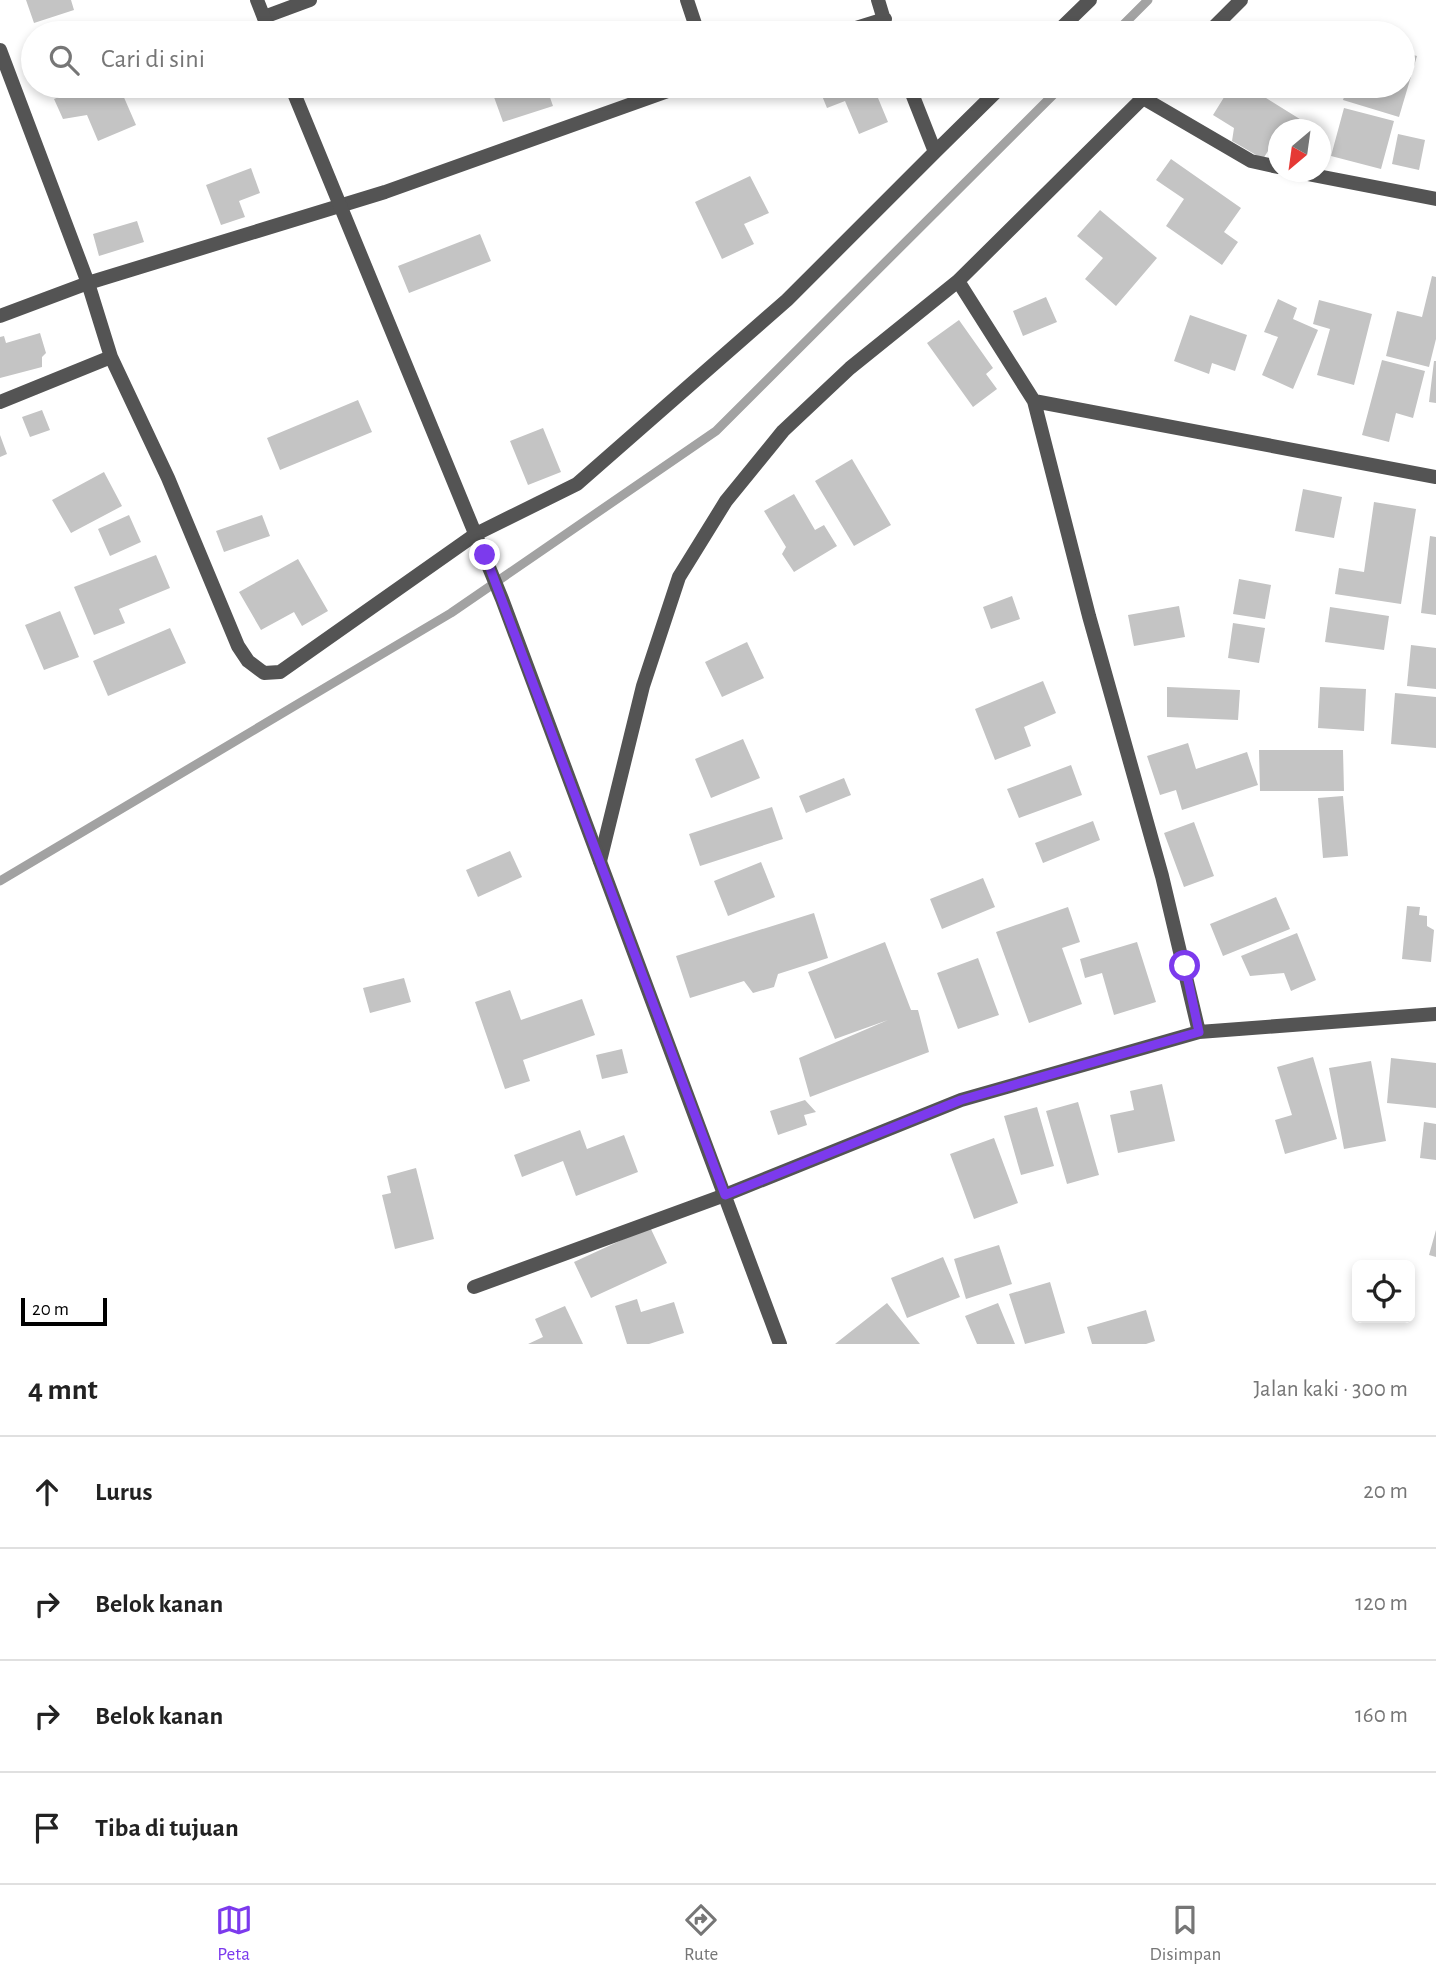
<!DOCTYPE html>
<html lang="id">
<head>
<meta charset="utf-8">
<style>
  body { margin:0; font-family:"Alegreya Sans",sans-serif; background:#f2f2f2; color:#222 }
  .controls { position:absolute; right:21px; bottom:21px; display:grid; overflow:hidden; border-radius:10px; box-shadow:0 4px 10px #0003 }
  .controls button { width:63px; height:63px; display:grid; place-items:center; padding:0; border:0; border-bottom:2px solid #e0e0e0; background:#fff; color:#222; font:35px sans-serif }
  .compass { position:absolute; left:1268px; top:119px; width:63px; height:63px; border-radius:50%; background:#fff; box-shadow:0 4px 10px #0003; rotate:209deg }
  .scale { position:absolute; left:21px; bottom:18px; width:86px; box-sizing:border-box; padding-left:7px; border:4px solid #000; border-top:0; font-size:19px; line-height:24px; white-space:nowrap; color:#000; -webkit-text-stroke:5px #fff; paint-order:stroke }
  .stop { position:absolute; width:21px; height:21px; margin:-16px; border:5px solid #7c3aed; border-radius:50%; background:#fff }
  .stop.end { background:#7c3aed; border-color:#fff; box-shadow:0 2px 7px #0008 }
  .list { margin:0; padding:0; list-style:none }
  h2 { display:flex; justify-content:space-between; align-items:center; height:91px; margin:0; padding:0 28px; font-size:30px }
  h2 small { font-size:23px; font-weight:400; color:#767676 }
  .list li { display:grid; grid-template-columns:46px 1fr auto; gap:21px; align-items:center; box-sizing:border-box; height:112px; padding:0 28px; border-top:2px solid #e0e0e0 }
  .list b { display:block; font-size:26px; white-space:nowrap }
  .list em { font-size:23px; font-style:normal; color:#767676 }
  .icon { flex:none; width:38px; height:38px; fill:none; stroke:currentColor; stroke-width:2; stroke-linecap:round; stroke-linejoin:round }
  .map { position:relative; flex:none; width:1436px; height:1344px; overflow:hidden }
  .search { position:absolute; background:#fff; box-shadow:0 4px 10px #0003; left:21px; right:21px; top:21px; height:77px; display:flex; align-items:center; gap:18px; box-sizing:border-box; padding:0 24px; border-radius:38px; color:#767676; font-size:26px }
  .sheet { height:539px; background:#fff }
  nav { display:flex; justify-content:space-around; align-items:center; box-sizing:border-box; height:98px; border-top:2px solid #e0e0e0; background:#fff; font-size:19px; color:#767676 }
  nav a { display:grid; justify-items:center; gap:4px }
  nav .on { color:#7c3aed }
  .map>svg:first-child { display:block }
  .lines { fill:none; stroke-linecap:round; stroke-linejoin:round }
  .stream { stroke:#a2a2a2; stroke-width:9 }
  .building { fill:#c4c4c4 }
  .minor { stroke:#545454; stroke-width:14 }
  .tertiary { stroke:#545454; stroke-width:14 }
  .route { stroke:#7c3aed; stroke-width:9 }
</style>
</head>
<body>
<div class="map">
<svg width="1436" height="1344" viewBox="0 0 1436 1344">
  <rect width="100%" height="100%" fill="#fff"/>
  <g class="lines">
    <path class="stream" d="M1115,33L1148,0
      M0,881L451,613L716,431L1062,86"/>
  </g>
  <path class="building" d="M26,0H71L74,10L34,23Z
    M1403,52L1417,56L1399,117L1343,100L1348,86H1403Z
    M85,86H119L136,125L98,141L87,115L63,119L54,99Z
    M490,86H546L553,106L503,122Z
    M818,86H873L888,122L859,134L845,101L827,108Z
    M1231,86H1247L1303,121L1298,130H1278V146L1273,143L1263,159L1232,141L1234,128L1213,115Z
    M1344,108L1394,121L1381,169L1331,156Z
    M1398,134L1425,140L1419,170L1392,164Z
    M1171,159L1241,208L1224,232L1238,242L1222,265L1166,226L1184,199L1156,180Z
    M251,168L260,193L239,201L245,217L221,225L206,185Z
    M750,176L769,213L744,224L754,244L722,259L695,202Z
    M1100,210L1157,258L1116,306L1085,279L1103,258L1077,236Z
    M137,221L144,242L99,256L93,234Z
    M480,234L491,261L409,293L398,266Z
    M1432,276L1436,277V339L1429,367L1386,356L1397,311L1422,317Z
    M1046,297L1057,322L1023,336L1013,311Z
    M1278,299L1297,308L1293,319L1318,330L1293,389L1262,375L1278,337L1264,332Z
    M1319,300L1372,314L1354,385L1317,375L1330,329L1313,324Z
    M1190,315L1247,335L1235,371L1212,363L1209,374L1174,361Z
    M959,320L993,368L986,374L997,389L973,407L927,343Z
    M40,333L46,353L42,357V367L0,378V337L4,336L6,343Z
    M1382,360L1425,371L1413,418L1396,413L1389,442L1362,435Z
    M1434,361H1436V403L1429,402Z
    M358,400L372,432L280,470L267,438Z
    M42,410L50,430L30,437L22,417Z
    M543,428L561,472L528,485L510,441Z
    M0,435L7,454L0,457Z
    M852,459L891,525L854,546L815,481Z
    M104,472L122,506L71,533L52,500Z
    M1303,489L1342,497L1334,538L1295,531Z
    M794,494L815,530L824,525L837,546L794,572L782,554L786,547L764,511Z
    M1374,502L1416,509L1401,604L1335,594L1339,568L1364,572Z
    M129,515L141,542L110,556L98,529Z
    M262,515L270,536L224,552L216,531Z
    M1430,536L1436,537V615L1421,613Z
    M156,555L170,588L119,609L125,623L94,635L74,587Z
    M298,559L328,611L302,626L294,612L261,630L239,592Z
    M1239,579L1271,585L1265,619L1233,614Z
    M1012,596L1020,619L991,629L983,607Z
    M1179,606L1185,637L1134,646L1128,615Z
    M1330,607L1389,616L1384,650L1325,642Z
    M60,611L79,657L44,670L25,625Z
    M1233,623L1265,628L1259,663L1228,658Z
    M170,628L186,663L108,696L93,661Z
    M747,642L764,678L722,697L705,662Z
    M1411,645L1436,648V689L1407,686Z
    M1043,681L1056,713L1024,727L1031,746L995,760L975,709Z
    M1167,687L1240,690L1238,720L1167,717Z
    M1320,687L1366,689L1364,731L1318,728Z
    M1395,693L1436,697V748L1391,744Z
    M743,739L760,778L711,798L695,759Z
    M1188,743L1196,769L1247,752L1258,785L1182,810L1176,790L1160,795L1147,756Z
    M1259,750H1343L1344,791H1260Z
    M1071,765L1082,795L1019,818L1007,789Z
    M844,778L851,795L806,813L799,796Z
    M1343,796L1348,856L1323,858L1318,798Z
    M772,807L783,839L700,866L689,834Z
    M1093,821L1100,840L1043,863L1035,843Z
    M1194,822L1214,876L1184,887L1164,833Z
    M510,851L522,877L478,897L466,870Z
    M761,862L775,897L728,916L714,881Z
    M983,878L995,907L942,929L930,899Z
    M1276,897L1290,929L1223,956L1210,924Z
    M1407,906L1420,907L1419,915L1427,916V926L1434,930L1431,962L1402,959Z
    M1068,907L1080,942L1062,948L1082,1004L1029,1023L996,932Z
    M814,913L828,958L778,974L774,987L753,993L744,981L690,998L676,956Z
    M1297,933L1316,980L1291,991L1284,973L1250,976L1241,956Z
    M885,942L911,1010H918L929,1052L810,1097L799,1058L888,1020L835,1039L808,972Z
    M1137,942L1156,1002L1114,1015L1102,973L1085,978L1080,959Z
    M978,958L999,1015L958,1029L937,973Z
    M404,978L411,1002L370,1013L363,988Z
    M510,990L521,1020L582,999L595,1035L523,1060L530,1081L505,1089L475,1002Z
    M622,1049L628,1073L602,1079L596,1055Z
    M1313,1057L1337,1139L1285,1154L1275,1120L1292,1115L1277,1067Z
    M1391,1058L1436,1063V1108L1387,1103Z
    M1371,1061L1386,1141L1344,1149L1329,1068Z
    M1162,1084L1175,1141L1118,1153L1110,1115L1134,1110L1130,1091Z
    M805,1100L816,1112L804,1115L807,1125L778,1135L770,1111Z
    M1078,1102L1099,1175L1067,1184L1046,1111Z
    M1037,1107L1054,1166L1021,1175L1004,1116Z
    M1424,1122L1436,1124V1160L1420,1158Z
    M580,1130L587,1149L624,1135L638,1172L576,1196L563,1161L522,1177L514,1155Z
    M994,1138L1018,1203L974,1219L950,1154Z
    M416,1168L434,1239L395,1249L382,1195L391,1193L387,1176Z
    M650,1227L667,1263L591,1298L574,1262Z
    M1436,1230V1257L1429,1255Z
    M999,1245L1012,1284L966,1299L954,1259Z
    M943,1257L960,1297L907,1318L891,1278Z
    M1050,1282L1065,1333L1025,1344L1009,1294Z
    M637,1299L641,1312L674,1302L684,1333L649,1344H627L615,1306Z
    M887,1303L920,1344H835Z
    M998,1303L1015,1344H977L965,1316Z
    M565,1306L583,1344H528L543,1337L535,1319Z
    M1146,1310L1155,1341L1146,1344H1092L1087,1327Z"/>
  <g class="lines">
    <path class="minor" d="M687,0L698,33
      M878,0L888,33
      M264,17L310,0
      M840,33L885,19
      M1056,33L1090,0
      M1208,33L1241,0
      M0,50L88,283L111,357L0,402
      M1143,98L1251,161L1278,167
      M935,152L1002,86
      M1297,172L1436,199
      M958,281L1034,401L1089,616L1162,876L1199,1032
      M0,316L88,283L385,192L682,86
      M111,357L168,478L238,646L248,661L264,673L280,672L476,534L577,484L787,300L935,152L909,86
      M1034,401L1436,477
      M600,861L643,686L679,577L726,501L783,431L850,368L958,281L1155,86
      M474,1287L725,1195L961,1100L1199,1032L1436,1014"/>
    <path class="tertiary" d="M257,0L270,33
      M291,86L502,599L780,1344"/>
  </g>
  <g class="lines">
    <path class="route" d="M485,555L725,1195L961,1100L1199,1032L1185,966"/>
  </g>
</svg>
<div class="controls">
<button><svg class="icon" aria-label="locate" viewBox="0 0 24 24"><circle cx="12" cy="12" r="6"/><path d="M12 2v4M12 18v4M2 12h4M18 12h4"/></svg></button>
</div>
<svg class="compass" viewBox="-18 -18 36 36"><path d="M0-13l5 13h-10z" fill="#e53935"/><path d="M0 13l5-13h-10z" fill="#767676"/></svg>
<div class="scale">20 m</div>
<div class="stop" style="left:1185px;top:966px"></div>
<div class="stop end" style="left:485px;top:555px"></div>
<div class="search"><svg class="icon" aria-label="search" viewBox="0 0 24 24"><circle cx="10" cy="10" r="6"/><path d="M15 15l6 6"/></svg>Cari di sini</div>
</div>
<section class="sheet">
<h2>4 mnt<small>Jalan kaki · 300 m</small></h2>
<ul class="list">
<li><svg class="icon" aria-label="ahead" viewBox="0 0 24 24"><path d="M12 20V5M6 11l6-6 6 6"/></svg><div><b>Lurus</b></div><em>20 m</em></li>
<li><svg class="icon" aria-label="right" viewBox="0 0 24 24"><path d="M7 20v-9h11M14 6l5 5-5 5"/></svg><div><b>Belok kanan</b></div><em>120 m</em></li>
<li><svg class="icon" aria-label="right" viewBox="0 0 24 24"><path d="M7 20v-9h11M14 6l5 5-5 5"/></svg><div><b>Belok kanan</b></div><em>160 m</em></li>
<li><svg class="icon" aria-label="arrive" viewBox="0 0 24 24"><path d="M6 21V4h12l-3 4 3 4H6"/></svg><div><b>Tiba di tujuan</b></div></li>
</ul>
</section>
<nav>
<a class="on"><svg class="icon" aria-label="map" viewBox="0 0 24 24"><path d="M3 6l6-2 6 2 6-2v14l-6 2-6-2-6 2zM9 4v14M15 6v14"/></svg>Peta</a>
<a><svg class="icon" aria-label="directions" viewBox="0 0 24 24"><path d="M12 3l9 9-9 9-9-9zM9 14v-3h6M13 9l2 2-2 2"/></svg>Rute</a>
<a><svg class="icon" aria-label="saved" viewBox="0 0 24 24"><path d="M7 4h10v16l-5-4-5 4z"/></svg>Disimpan</a>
</nav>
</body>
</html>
